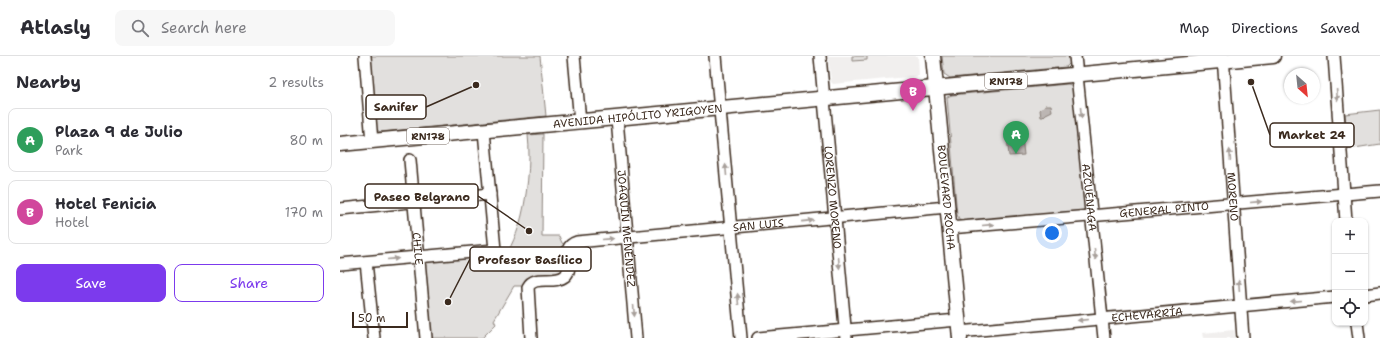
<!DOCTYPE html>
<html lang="en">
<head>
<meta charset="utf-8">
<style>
  body { margin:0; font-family:"Shantell Sans",sans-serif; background:#f7f7f7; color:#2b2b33 }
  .controls { position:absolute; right:12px; bottom:12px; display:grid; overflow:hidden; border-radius:8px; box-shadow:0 1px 3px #0004 }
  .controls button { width:36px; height:36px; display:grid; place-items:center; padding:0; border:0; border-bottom:1px solid #e1e1e2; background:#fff; color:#2b2b33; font:20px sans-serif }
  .compass { position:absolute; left:944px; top:12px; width:36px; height:36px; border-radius:50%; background:#fff; box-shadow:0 1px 3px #0004; rotate:153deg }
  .scale { position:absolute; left:12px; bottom:10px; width:56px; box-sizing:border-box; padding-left:4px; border:2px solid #3b2a1e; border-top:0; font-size:11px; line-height:14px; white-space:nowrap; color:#3b2a1e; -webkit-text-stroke:3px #fff; paint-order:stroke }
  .you { position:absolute; left:712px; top:177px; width:14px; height:14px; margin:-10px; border:3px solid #fff; border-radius:50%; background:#1a73e8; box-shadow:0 0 0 6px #1a73e833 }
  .badge { display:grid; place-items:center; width:26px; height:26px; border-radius:50%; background:#7c3aed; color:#fff; font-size:13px; font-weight:700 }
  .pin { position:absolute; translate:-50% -33px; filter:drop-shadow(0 1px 2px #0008) }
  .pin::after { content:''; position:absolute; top:21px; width:14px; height:12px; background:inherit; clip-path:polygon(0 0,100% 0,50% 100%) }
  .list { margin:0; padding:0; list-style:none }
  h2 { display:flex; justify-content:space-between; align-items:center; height:52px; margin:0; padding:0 16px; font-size:17px }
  h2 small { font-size:13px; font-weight:400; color:#7c7c81 }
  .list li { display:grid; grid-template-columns:26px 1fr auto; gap:12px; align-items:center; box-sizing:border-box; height:64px; margin:0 8px 8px; padding:0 8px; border:1px solid #e1e1e2; border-radius:8px }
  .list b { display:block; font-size:15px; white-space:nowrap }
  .list p { margin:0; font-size:13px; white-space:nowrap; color:#7c7c81 }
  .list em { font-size:13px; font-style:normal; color:#7c7c81 }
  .actions { display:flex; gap:8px; padding:12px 16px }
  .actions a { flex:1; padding:9px 0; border:1px solid #7c3aed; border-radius:8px; text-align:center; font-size:14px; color:#7c3aed }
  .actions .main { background:#7c3aed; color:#fff }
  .icon { flex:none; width:22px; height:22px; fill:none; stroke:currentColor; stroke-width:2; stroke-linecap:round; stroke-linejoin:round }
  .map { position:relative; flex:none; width:1040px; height:282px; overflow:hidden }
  header { display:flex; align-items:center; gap:24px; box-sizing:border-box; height:56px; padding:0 20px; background:#fff; border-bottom:1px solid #e1e1e2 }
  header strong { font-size:19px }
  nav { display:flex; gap:22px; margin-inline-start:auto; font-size:14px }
  .search { width:280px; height:36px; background:#f7f7f7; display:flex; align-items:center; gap:10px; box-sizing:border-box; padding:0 14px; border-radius:8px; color:#7c7c81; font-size:15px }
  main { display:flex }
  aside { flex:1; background:#fff }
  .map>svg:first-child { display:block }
  .built { fill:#f1efee }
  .green { fill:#e2e0de; stroke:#8e857e }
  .water { fill:#bcb6b3; stroke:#887e77 }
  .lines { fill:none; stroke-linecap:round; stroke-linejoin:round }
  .minor-casing { stroke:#3b2a1e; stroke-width:14 }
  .major-casing { stroke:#3b2a1e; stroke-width:17 }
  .minor { stroke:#fff; stroke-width:11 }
  .major { stroke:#fff; stroke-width:14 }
  .oneway { fill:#a79f9a }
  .labels { text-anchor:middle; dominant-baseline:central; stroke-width:4; stroke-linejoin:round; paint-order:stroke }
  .shield { fill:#fff; stroke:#766a62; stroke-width:1 }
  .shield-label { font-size:10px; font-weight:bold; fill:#3b2a1e }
  .street-label { font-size:11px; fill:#3b2a1e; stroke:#fff }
  .leader { fill:none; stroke:#3b2a1e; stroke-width:1.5 }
  .callout-dot { fill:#3b2a1e; stroke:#fff; stroke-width:1.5 }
  .callout { fill:#fff; stroke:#3b2a1e; stroke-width:1.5 }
  .callout-label { font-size:12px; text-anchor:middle; font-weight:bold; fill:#3b2a1e }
</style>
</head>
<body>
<header>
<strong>Atlasly</strong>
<div class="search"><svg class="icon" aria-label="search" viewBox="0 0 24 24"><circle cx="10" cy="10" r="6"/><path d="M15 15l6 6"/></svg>Search here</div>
<nav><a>Map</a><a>Directions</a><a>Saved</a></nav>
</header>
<main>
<aside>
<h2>Nearby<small>2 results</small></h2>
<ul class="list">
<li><span class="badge" style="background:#2e9e5b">A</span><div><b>Plaza 9 de Julio</b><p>Park</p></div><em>80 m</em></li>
<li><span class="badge" style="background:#d1479c">B</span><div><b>Hotel Fenicia</b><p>Hotel</p></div><em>170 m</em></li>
</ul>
<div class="actions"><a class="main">Save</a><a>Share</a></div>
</aside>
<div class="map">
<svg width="1040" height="282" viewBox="0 0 1040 282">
  <rect width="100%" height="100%" fill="#fff"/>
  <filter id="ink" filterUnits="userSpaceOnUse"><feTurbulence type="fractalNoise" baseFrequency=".025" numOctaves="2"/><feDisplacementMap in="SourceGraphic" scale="8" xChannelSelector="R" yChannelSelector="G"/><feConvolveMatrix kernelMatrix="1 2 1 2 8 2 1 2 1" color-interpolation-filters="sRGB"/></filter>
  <g filter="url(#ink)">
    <path class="built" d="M488,0H578L579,20L493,28L491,26Z
      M894,274L895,282H863L862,277Z"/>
    <path class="green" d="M29,0H200L206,60L40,76L36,73Z
      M512,0H527V4L512,5Z
      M602,0H731V6L726,11L610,22L604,18Z
      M728,28L733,30L746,154L621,166L617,159L607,41L612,39Z
      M1040,54V88L1008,93L1005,58Z
      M203,78L202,180H219L222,187L225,189V212L222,217L184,230H174L154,264L156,268L142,282H90L85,209L87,205L168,196C172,188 176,179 179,170C187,145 191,105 188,79Z"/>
    <path class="water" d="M705,49H711L712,55L706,58L703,61H701L700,54Z
      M682,80L684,99L669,100L667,81Z"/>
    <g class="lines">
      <g class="minor-casing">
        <g id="minor">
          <path d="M25,0L32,86"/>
          <path d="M234,0L240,66"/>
          <path d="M375,0L401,282"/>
          <path id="s1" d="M480,0L506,282"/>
          <path id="s2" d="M735,0L764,282"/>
          <path id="s3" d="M883,0L903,282"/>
          <path d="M994,0L1006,165"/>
          <path id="s4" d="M277,63L296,282"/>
          <path id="s5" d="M70,104L86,282"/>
          <path d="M0,153L150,138"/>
          <path id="s6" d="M609,172L1040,135"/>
          <path d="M26,206L34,282"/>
          <path d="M0,208L155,194L144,75"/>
          <path d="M1025,239L1040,237"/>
          <path d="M1017,267L1019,282"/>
          <path id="s7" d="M619,276L995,241"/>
          <path id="s8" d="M191,282L188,231C195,218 214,229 225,220C236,210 218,192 237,186L607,151"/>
          <path d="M418,282L618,264"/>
        </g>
      </g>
      <g class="major-casing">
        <g id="major">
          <path id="s9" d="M593,0L620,282"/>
          <path id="s10" d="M0,88L933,0"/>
        </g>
      </g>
      <use href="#minor" class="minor"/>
      <use href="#major" class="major"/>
    </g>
    <defs><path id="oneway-solid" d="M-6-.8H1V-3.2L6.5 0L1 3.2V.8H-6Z"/></defs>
    <g class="oneway">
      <use href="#oneway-solid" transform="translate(997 39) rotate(86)"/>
      <use href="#oneway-solid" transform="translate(741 57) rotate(85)"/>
      <use href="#oneway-solid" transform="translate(890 99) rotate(-94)"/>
      <use href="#oneway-solid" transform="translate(386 114) rotate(-95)"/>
      <use href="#oneway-solid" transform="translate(916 146) rotate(-5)"/>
      <use href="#oneway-solid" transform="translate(468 165) rotate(-6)"/>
      <use href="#oneway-solid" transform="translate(648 169) rotate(-5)"/>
      <use href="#oneway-solid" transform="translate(268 183) rotate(-5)"/>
      <use href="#oneway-solid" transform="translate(755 198) rotate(84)"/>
      <use href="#oneway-solid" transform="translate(53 203) rotate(-5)"/>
      <use href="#oneway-solid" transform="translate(499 207) rotate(85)"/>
      <use href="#oneway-solid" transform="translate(899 229) rotate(-94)"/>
      <use href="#oneway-solid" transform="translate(398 243) rotate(-95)"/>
      <use href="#oneway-solid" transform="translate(956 245) rotate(175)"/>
      <use href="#oneway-solid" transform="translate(294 255) rotate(85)"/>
      <use href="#oneway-solid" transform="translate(743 264) rotate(175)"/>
    </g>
  </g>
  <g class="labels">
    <g class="shield">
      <rect x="645" y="17" width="42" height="16" rx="3"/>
      <rect x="67" y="72" width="42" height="16" rx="3"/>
    </g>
    <g class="shield-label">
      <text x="666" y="25">RN178</text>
      <text x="88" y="80">RN178</text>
    </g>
    <g class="street-label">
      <text stroke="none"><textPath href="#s10" startOffset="299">AVENIDA HIPÓLITO YRIGOYEN</textPath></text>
      <text stroke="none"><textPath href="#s1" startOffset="142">LORENZO MORENO</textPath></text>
      <text stroke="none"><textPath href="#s9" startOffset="142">BOULEVARD ROCHA</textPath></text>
      <text stroke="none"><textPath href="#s2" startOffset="142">AZCUÉNAGA</textPath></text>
      <text stroke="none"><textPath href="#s3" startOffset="141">MORENO</textPath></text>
      <text stroke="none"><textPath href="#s6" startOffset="216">GENERAL PINTO</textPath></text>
      <text stroke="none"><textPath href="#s8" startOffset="313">SAN LUIS</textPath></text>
      <text stroke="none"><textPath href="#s4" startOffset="110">JOAQUÍN MENÉNDEZ</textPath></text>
      <text stroke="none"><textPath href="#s5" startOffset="89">CHILE</textPath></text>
      <text stroke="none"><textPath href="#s7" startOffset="189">ECHEVARRÍA</textPath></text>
    </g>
  </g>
  <path class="leader" d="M136 29L86 51M911 26L930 79M189 175L138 140M108 246L130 203"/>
  <g class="callout-dot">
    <circle cx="136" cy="29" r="4"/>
    <circle cx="911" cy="26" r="4"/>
    <circle cx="189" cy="175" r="4"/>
    <circle cx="108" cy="246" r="4"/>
  </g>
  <g class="callout">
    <rect x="26" y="39" width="60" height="24" rx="4"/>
    <rect x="930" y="67" width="84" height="24" rx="4"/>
    <rect x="25" y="128" width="113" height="24" rx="4"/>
    <rect x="130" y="191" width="121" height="24" rx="4"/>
  </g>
  <g class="callout-label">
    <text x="56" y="55">Sanifer</text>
    <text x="972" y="83">Market 24</text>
    <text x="82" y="145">Paseo Belgrano</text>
    <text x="190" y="208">Profesor Basílico</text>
  </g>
</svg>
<div class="controls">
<button>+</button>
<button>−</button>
<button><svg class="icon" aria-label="locate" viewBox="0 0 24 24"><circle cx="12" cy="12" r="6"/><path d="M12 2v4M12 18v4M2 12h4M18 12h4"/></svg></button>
</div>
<svg class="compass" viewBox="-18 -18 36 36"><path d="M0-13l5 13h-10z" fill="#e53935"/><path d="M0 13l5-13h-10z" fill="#7c7c81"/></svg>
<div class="scale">50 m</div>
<div class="you"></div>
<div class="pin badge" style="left:676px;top:98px;background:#2e9e5b">A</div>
<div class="pin badge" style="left:573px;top:55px;background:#d1479c">B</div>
</div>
</main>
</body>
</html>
